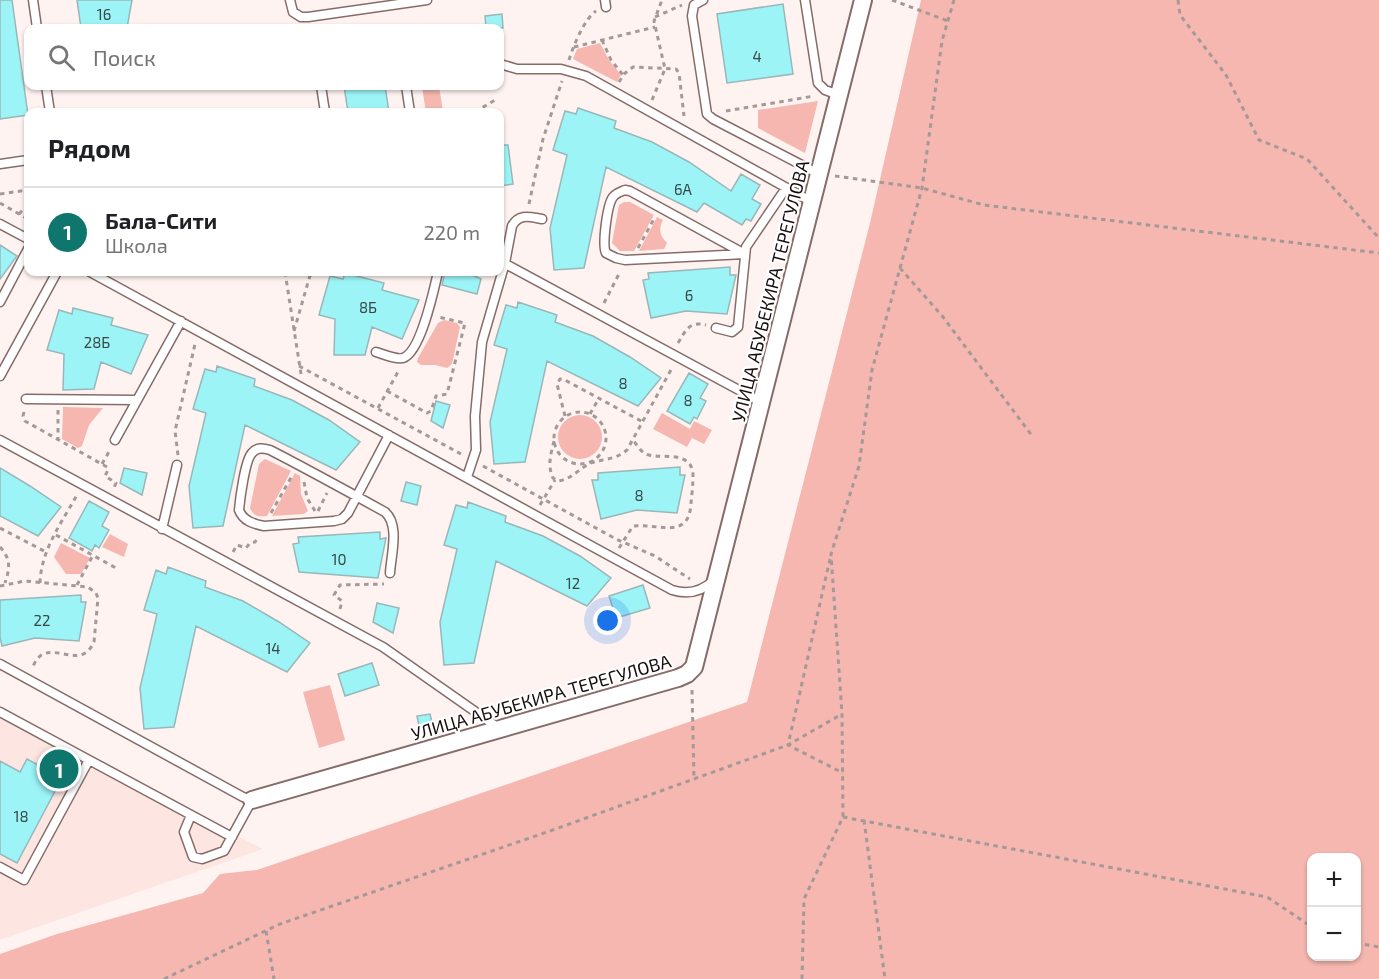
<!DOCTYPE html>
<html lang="ru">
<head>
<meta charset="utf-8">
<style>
  body { margin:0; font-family:"Exo 2",sans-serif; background:#f2f2f2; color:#202124 }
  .controls { position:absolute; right:18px; bottom:18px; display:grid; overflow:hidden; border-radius:12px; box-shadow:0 2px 4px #0004 }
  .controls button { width:54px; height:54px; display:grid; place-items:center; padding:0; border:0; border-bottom:2px solid #e0e0e0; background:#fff; color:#202124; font:30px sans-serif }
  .you { position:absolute; left:608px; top:621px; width:21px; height:21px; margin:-15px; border:4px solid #fff; border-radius:50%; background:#1a73e8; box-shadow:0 0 0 9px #1a73e833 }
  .badge { display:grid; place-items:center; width:39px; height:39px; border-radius:50%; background:#0f766e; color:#fff; font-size:20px; font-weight:700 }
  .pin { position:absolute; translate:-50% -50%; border:3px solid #fff; box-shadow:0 2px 6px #0006 }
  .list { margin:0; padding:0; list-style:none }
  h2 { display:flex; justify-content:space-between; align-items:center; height:78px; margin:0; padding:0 24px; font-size:26px }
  h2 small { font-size:20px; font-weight:400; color:#757577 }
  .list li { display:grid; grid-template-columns:39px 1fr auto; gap:18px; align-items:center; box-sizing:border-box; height:90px; padding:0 24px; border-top:2px solid #e0e0e0 }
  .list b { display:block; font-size:22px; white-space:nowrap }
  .list p { margin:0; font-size:20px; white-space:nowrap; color:#757577 }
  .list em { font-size:20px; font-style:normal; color:#757577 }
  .icon { flex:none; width:33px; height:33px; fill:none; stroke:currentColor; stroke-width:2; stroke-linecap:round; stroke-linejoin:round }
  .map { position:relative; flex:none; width:1379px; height:979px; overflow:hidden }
  .search { position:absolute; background:#fff; box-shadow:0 2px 4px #0004; left:24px; top:24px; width:480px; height:66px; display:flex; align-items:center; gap:15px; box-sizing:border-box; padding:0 21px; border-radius:12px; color:#757577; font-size:22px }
  .panel { position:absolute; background:#fff; box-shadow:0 2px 4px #0004; left:24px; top:108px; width:480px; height:168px; border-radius:12px }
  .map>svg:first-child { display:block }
  .built { fill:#fde6e2 }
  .green { fill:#f5b7af; fill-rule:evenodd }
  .building { fill:#9cf4f7; stroke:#99b7b8; stroke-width:1.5 }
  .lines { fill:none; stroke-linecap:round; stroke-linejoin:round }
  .lane-casing { stroke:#866c69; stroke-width:11 }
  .street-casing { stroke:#866c69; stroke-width:20 }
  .path { stroke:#a59998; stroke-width:3; stroke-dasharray:4.5 4.5; stroke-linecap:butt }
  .lane { stroke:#fff; stroke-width:8 }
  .street { stroke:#fff; stroke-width:16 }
  .labels { text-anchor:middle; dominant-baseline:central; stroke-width:4.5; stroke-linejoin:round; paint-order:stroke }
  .number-label { font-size:15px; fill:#384747 }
  .street-label { font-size:18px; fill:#170d0c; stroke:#fff }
</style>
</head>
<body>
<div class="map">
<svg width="1379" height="979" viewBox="0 0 1379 979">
  <rect width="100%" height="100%" fill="#fff3f1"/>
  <path class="built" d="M0,705L234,834L263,849L0,940Z"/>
  <path class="green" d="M921,0H1379V979H0V954L57,934L203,893L220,874L257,870L747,702L870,223ZM1312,858H1356V956H1312Z
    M600,43L609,60L621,75L617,82L573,59L577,49Z
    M439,86L443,112H426L422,87Z
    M818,101L805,153L758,128V110Z
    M624,202H630L654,215L634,251H620L612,243L619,205Z
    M657,217L663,220C658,229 660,236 667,243L664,249L639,251Z
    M444,320L457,323L460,327L452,364L447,368L435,365H421L417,362L418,358L438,323Z
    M63,407L103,408L89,425L82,446L78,448L62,439Z
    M662,413L690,429L694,421L712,430L704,444L692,438L687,447L653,429Z
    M558 437a22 22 0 1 1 44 0a22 22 0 1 1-44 0Z
    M265,459L291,471L267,516C259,517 253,516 250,508L259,464Z
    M295,473L300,476L301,494L308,511L304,514L272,516Z
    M110,534L128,544L124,557L102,547Z
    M61,543L90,558L81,574H66L54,557Z
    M330,685L345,740L319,748L303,692Z"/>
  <path class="building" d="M0,0H12L28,115L0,119Z
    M77,0H132L127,28H81Z
    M783,4L793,74L727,83L717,14Z
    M502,14L503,28H486L485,16Z
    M344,86H385L389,112H348Z
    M578,108L616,121L614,128L652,142L689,162L731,191L741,174L760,185L752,199L761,204L751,221L746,219L742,225L704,203L697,212L606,167L584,268L554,270L550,228L567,155L553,150L565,111L576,114Z
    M500,145H508L513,184L500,186Z
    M0,245L17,256L0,279Z
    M730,267V275H736L727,314L686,311L651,318L643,280L649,279L648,273Z
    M445,272H466L481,279L477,294L442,285Z
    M345,273L384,283L382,290L419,300L402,339L372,327L365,355H334L335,319L319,315L330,276L343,279Z
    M518,302L557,315L555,322L593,336L630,357L661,378L638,406L547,361L525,462L494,464L490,422L507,349L494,345L506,305L517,308Z
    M73,308L113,318L111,325L148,335L131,374L101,362L94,389L63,390L64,354L47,350L59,310L72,314Z
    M217,366L255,379L254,386L292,400L329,420L360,442L336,470L245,425L223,526L193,528L189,486L206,413L193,409L205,369L216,372Z
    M689,373L708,384L700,398L706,401L697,419L694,417L690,424L667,411Z
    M436,401L450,405L443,428L431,421Z
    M680,467V475H685L677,513L637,510L601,519L592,480H598V473Z
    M0,468L30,486L61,507L38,536L0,516Z
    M124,468L147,473L142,495L120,483Z
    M406,482L421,486L417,505L401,501Z
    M89,501L109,512L102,526L109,530L99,548L95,545L92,551L69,538Z
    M468,502L506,516L505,522L543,536L580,556L611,578L587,606L496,561L474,663L444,665L440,622L457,549L444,545L456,505L467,508Z
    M380,532V539L386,538L378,578L299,572L293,544L299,543L298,537Z
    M168,567L206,581L205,587L243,601L279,622L310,643L287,672L196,626L174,727L144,729L140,688L157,614L144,610L156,570L166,574Z
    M643,585L650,608L616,618L609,596Z
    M81,595V602H86L79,641L35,638L2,646L0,637V600Z
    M377,603L399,608L393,633L373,622Z
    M372,663L379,685L345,696L338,674Z
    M430,714L433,727L420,730L417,716Z
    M27,759L62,778L17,863L0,854V761L20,772Z"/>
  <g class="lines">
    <g class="lane-casing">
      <path id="lane" d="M33,0L37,28
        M290,0L293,12L301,17H308L427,0
        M605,0L606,7
        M703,0L694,5L692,16L707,114L713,119L819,174
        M805,0L818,83L825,90L839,95
        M500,64L517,69H561L586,76L812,202
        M46,86L50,112
        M321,86L325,112
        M406,86L410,112
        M0,164L28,160
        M625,190L630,191L745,254L625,260L616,258L606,253C602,245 607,205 613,197C616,193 620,192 625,190Z
        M0,224L28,239
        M500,261L761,402
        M90,272L672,590C688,595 701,592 713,581
        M0,302L28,249
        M716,328L732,332L738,327L746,247L786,188
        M376,352C383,354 396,360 403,358C421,352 434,289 438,272
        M0,376L57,272
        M26,399L137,400
        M389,435L348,513L342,519L334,521L264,526C254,524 243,521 239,510C240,499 245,460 252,453C257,447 263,448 270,450C309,470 347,491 385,512C400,525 391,555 390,573
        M0,440L383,647L500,729
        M115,440L181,321
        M467,477L476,450L475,416L482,342L505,263L512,226C519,213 530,217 542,219
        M162,529L177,465
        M0,664L243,797L252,800L224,851L202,859L193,857L184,832L191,815
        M0,712L89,760L24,880L0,867
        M89,760L232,837"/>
    </g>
    <g class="street-casing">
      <path id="street" d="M252,800L678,678L687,674L694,667L863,0"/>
    </g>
    <path class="path" d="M892,0L948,21
      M1178,0L1180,15L1226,75L1259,140L1307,159L1379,238
      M655,17L682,5
      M602,40L611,60L623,75
      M574,47L655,27
      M569,60C573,47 584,19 596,11
      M619,82L624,74L633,67L676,69L679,73L684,116
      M652,100L665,69L654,21L662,0
      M726,111L814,96
      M475,112L495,100
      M835,176L922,188L984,205L1379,253
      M0,194L28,190
      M0,203L28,219
      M529,204L543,139L562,81
      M19,214L28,204
      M638,248L655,217
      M900,268L943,317L1033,437
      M285,272L301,374
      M604,303L620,272
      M294,331L311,272
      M678,343C686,330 689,321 706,325
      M299,366L461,454
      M387,391L427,413L431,411L436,396L447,394L465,323L438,317
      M378,408L399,370
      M58,410V439
      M554 438a26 26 0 1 1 52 0a26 26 0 1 1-52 0Z
      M24,412L23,416L25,421L107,467L108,470L105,476L116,483L113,490
      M590,414L599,398
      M565,416L557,384L560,379H563L643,422
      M554,441C551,454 547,465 553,478L558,481C571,479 577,471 587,465C598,458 613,462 627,450L672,368
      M178,455L175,431L195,344
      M102,464L110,450
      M483,466L616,539L655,556L690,579
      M304,482L307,498L315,511
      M540,505L555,480
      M318,511L327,493
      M271,513L293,474
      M0,528L46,552
      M56,535L116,568
      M0,547C11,559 10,568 5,583
      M619,548L633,526C659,523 689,541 691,503C692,494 693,484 693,474C691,449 660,460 646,454C640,451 637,445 633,440
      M233,552L237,545L246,548L250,543L255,542L258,537
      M830,559L788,745L843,773
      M40,583C41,550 62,522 77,495
      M77,585L93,555
      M0,586L25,581L88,587L96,593L98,598L94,642C82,668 61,647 43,654C37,657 34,664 32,669
      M340,609L342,601L334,595L340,585L384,584
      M692,690L694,779
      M843,817L1267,897L1312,927
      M864,820L885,979
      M266,931L274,979
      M1356,943L1379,947
      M164,979L280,924L550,831L788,745L842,714
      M802,979L804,899L843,817L842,714L831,554L859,466L872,370L922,188L942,41L954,0"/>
    <use href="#lane" class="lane"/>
    <use href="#street" class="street"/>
  </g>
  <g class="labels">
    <g class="number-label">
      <text x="104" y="14">16</text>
      <text x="757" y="56">4</text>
      <text x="683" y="189">6А</text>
      <text x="689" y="295">6</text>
      <text x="368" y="307">8Б</text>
      <text x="97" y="342">28Б</text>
      <text x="623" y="383">8</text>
      <text x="688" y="400">8</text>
      <text x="639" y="495">8</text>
      <text x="339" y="559">10</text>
      <text x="573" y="583">12</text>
      <text x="42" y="620">22</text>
      <text x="273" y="648">14</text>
      <text x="21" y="816">18</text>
    </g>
    <g class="street-label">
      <text transform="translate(770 291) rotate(-76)">УЛИЦА АБУБЕКИРА ТЕРЕГУЛОВА</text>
      <text transform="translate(541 697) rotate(-16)">УЛИЦА АБУБЕКИРА ТЕРЕГУЛОВА</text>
    </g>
  </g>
</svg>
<div class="controls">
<button>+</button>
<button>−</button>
</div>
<div class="you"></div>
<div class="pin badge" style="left:59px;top:769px">1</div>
<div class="search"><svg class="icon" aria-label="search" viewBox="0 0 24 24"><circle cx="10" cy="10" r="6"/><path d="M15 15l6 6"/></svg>Поиск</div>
<section class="panel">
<h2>Рядом<small></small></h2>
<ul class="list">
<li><span class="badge">1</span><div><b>Бала-Сити</b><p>Школа</p></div><em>220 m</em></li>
</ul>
</section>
</div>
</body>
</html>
